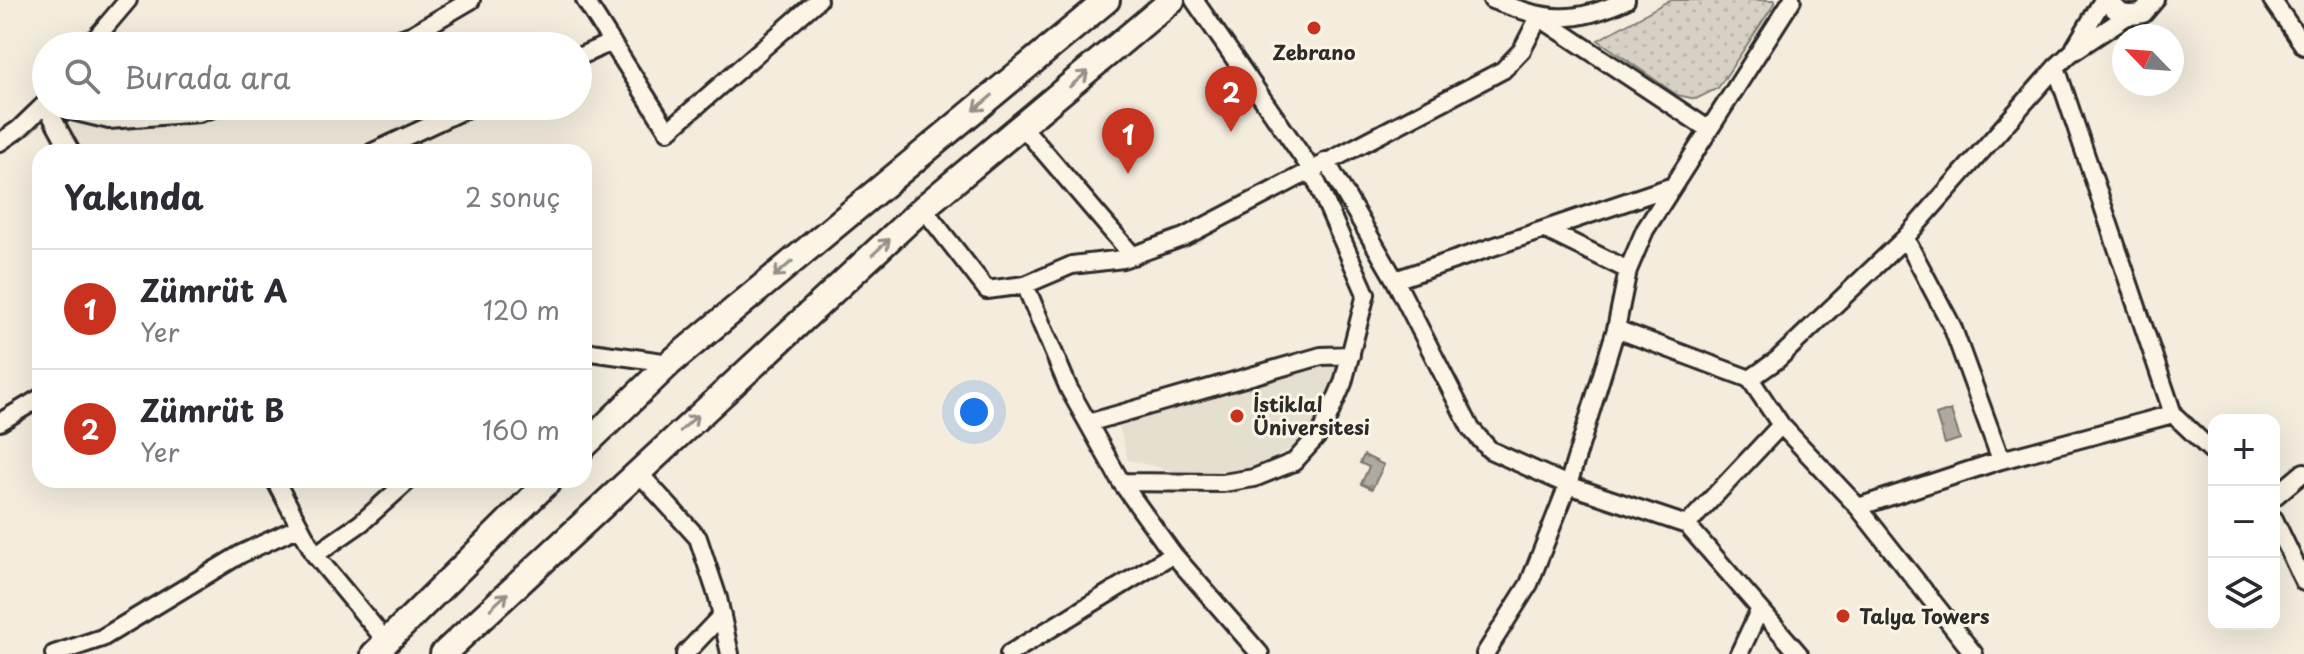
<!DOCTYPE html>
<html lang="tr">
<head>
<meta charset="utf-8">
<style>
  body { margin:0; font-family:"Playpen Sans",sans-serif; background:#f7f7f7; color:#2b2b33 }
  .controls { position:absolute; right:24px; bottom:24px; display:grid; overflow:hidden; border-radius:16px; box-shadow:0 8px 32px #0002 }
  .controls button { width:72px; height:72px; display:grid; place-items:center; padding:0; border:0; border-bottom:2px solid #e1e1e2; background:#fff; color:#2b2b33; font:40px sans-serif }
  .compass { position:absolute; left:2112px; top:24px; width:72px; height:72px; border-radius:50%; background:#fff; box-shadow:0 8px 32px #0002; rotate:295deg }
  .you { position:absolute; left:974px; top:412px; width:28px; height:28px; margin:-20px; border:6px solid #fff; border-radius:50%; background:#1a73e8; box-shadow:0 0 0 12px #1a73e833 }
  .badge { display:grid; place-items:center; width:52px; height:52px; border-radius:50%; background:#c8321e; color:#fff; font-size:26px; font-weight:700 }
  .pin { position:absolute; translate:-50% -66px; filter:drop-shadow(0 2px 4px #0008) }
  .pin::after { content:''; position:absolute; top:42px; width:28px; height:24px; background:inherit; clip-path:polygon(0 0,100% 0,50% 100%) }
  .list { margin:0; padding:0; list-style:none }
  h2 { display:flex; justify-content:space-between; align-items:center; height:104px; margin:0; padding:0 32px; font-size:34px }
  h2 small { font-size:26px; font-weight:400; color:#7c7c81 }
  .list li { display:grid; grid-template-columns:52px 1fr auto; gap:24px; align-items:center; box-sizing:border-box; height:120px; padding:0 32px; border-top:2px solid #e1e1e2 }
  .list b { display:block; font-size:30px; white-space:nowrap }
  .list p { margin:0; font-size:26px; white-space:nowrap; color:#7c7c81 }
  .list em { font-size:26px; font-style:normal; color:#7c7c81 }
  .icon { flex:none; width:44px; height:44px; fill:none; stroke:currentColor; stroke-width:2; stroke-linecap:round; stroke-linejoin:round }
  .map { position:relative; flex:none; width:2304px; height:654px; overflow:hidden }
  .search { position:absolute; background:#fff; box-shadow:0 8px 32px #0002; left:32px; top:32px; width:560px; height:88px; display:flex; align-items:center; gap:20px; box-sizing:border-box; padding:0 28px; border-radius:44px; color:#7c7c81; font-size:30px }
  .panel { position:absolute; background:#fff; box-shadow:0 8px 32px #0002; left:32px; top:144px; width:560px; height:344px; border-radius:24px }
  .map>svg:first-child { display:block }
  .built { fill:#e5dfd0 }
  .park { fill:url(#park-dots); stroke:#807e78; stroke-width:2 }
  .water { fill:url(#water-ripples); stroke:#7a7771; stroke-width:2 }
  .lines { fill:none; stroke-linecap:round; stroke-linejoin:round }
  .minor-casing { stroke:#2b2b2b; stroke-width:22 }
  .tertiary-casing { stroke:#2b2b2b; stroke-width:24 }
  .primary-casing { stroke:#2b2b2b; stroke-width:30 }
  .minor { stroke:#fcf5e5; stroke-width:16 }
  .tertiary { stroke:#fcf5e5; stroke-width:18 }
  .primary { stroke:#fcf5e5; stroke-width:24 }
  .oneway { stroke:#949088 }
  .poi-dot { fill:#c8321e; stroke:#fcf5e5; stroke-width:3 }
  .labels { text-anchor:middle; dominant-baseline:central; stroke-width:6; stroke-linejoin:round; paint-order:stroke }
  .poi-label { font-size:20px; font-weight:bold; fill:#2b2b2b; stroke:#fcf5e5; text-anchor:start }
</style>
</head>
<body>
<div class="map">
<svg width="2304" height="654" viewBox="0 0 2304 654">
  <defs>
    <pattern id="park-dots" width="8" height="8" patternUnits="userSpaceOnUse" patternTransform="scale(2)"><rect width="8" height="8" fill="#d6d1c4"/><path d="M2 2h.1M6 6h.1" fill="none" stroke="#b8b4a9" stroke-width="1.8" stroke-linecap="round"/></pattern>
    <pattern id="water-ripples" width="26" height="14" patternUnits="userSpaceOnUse" patternTransform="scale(2)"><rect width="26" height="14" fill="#afaaa0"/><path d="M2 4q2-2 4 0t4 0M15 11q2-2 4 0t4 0" fill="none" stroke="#8f8b83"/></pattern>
  </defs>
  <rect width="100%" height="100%" fill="#f4edde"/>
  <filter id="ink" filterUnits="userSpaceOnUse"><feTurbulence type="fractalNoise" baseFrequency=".0125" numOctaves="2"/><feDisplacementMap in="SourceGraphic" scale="16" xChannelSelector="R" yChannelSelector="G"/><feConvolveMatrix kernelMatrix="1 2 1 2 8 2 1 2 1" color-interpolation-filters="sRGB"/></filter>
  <g filter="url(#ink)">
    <path class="built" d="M1320,365H1340L1328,406L1310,438L1257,467L1205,478L1128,460L1119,426Z"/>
    <path class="park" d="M1670,0H1775V3L1718,88L1696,99L1677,95L1598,40Z"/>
    <path class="water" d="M1951,410L1960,439L1945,444L1936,415Z
      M1364,455L1384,465L1372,489L1361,484L1369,467L1360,463Z"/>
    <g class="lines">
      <g class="minor-casing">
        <path id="minor" d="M585,0L668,131L818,0
          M1492,0C1547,20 1571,26 1626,0
          M2272,0L2304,46
          M89,46L128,0
          M381,46L413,34L471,0
          M2075,47L2103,0
          M578,57L612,42
          M2056,67L2173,414L2214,453
          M45,104L71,152
          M51,106L109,120L199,113L219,106
          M1022,126L1133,256
          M0,142L19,129L46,103
          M373,152L472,106
          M1326,161L1395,280L1471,429L1490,450L1568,485L1687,525L1781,425
          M923,208L987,290L1025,285L1069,389L1121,482L1223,483L1254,478L1294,462L1322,431L1343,383L1366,294L1311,169L1194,0
          M1546,230L1628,270
          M1905,238L1952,326L2001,460
          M1395,280L1673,186
          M1025,285L1072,265L1123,259L1184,237L1503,70L1522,50L1539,17L1708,129
          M1616,329L1750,379L1781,425L1858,507L1974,654
          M584,351L670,363
          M1750,379L1777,360L1905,238L2056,67L2071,53L2127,16
          M0,422L40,398
          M1088,423L1321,356L1351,355
          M637,471L698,538L718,598L730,654
          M275,480L315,555L386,641
          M2274,497L2304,472
          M1858,507L2001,460L2173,414
          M2274,519L2304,582
          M1687,525L1760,609L1739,654
          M1173,554L1260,654
          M315,555L361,523L409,480
          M1760,609L1799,654
          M54,654L102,638L241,554L299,527
          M685,654L722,615
          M1009,654L1173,554L1121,482
          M1485,654L1529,584L1568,485L1616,329L1628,270L1645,230L1792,0"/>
      </g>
      <g class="tertiary-casing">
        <path id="tertiary" d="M2108,0C2116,14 2127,18 2143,13L2154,0"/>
      </g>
      <g class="primary-casing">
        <path id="primary" d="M584,446L670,363L1107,0
          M374,654L550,480
          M443,654L923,208L1172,0"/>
      </g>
      <use href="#minor" class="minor"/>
      <use href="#tertiary" class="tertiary"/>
      <use href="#primary" class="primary"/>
    </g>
    <defs><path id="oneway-shaft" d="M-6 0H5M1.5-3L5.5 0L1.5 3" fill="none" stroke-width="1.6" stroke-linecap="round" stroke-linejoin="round" transform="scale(2)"/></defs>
    <g class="oneway">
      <use href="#oneway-shaft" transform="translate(1079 79) rotate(-40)"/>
      <use href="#oneway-shaft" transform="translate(983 103) rotate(140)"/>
      <use href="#oneway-shaft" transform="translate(881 247) rotate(-43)"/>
      <use href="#oneway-shaft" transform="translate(783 269) rotate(140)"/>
      <use href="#oneway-shaft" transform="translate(689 423) rotate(-43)"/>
      <use href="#oneway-shaft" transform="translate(499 601) rotate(-43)"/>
    </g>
  </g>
  <g class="poi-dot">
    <circle cx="1314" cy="28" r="8"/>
    <circle cx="1237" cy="416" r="8"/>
    <circle cx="1843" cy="616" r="8"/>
  </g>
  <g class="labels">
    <g class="poi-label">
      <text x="1314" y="52" text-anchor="middle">Zebrano</text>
      <text x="1253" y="404">İstiklal<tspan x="1253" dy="23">Üniversitesi</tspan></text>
      <text x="1859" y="616">Talya Towers</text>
    </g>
  </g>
</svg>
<div class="controls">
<button>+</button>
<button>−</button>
<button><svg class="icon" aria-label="layers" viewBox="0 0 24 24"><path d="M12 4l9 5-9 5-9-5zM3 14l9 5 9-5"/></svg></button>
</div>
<svg class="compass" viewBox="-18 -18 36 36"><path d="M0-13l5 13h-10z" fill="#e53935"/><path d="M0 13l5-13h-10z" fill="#7c7c81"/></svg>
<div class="you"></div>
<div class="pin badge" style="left:1128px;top:174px">1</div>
<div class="pin badge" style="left:1231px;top:132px">2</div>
<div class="search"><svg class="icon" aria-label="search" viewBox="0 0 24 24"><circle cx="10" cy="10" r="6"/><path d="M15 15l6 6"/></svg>Burada ara</div>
<section class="panel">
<h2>Yakında<small>2 sonuç</small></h2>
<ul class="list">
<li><span class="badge">1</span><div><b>Zümrüt A</b><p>Yer</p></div><em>120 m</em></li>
<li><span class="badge">2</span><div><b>Zümrüt B</b><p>Yer</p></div><em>160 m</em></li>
</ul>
</section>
</div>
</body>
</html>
